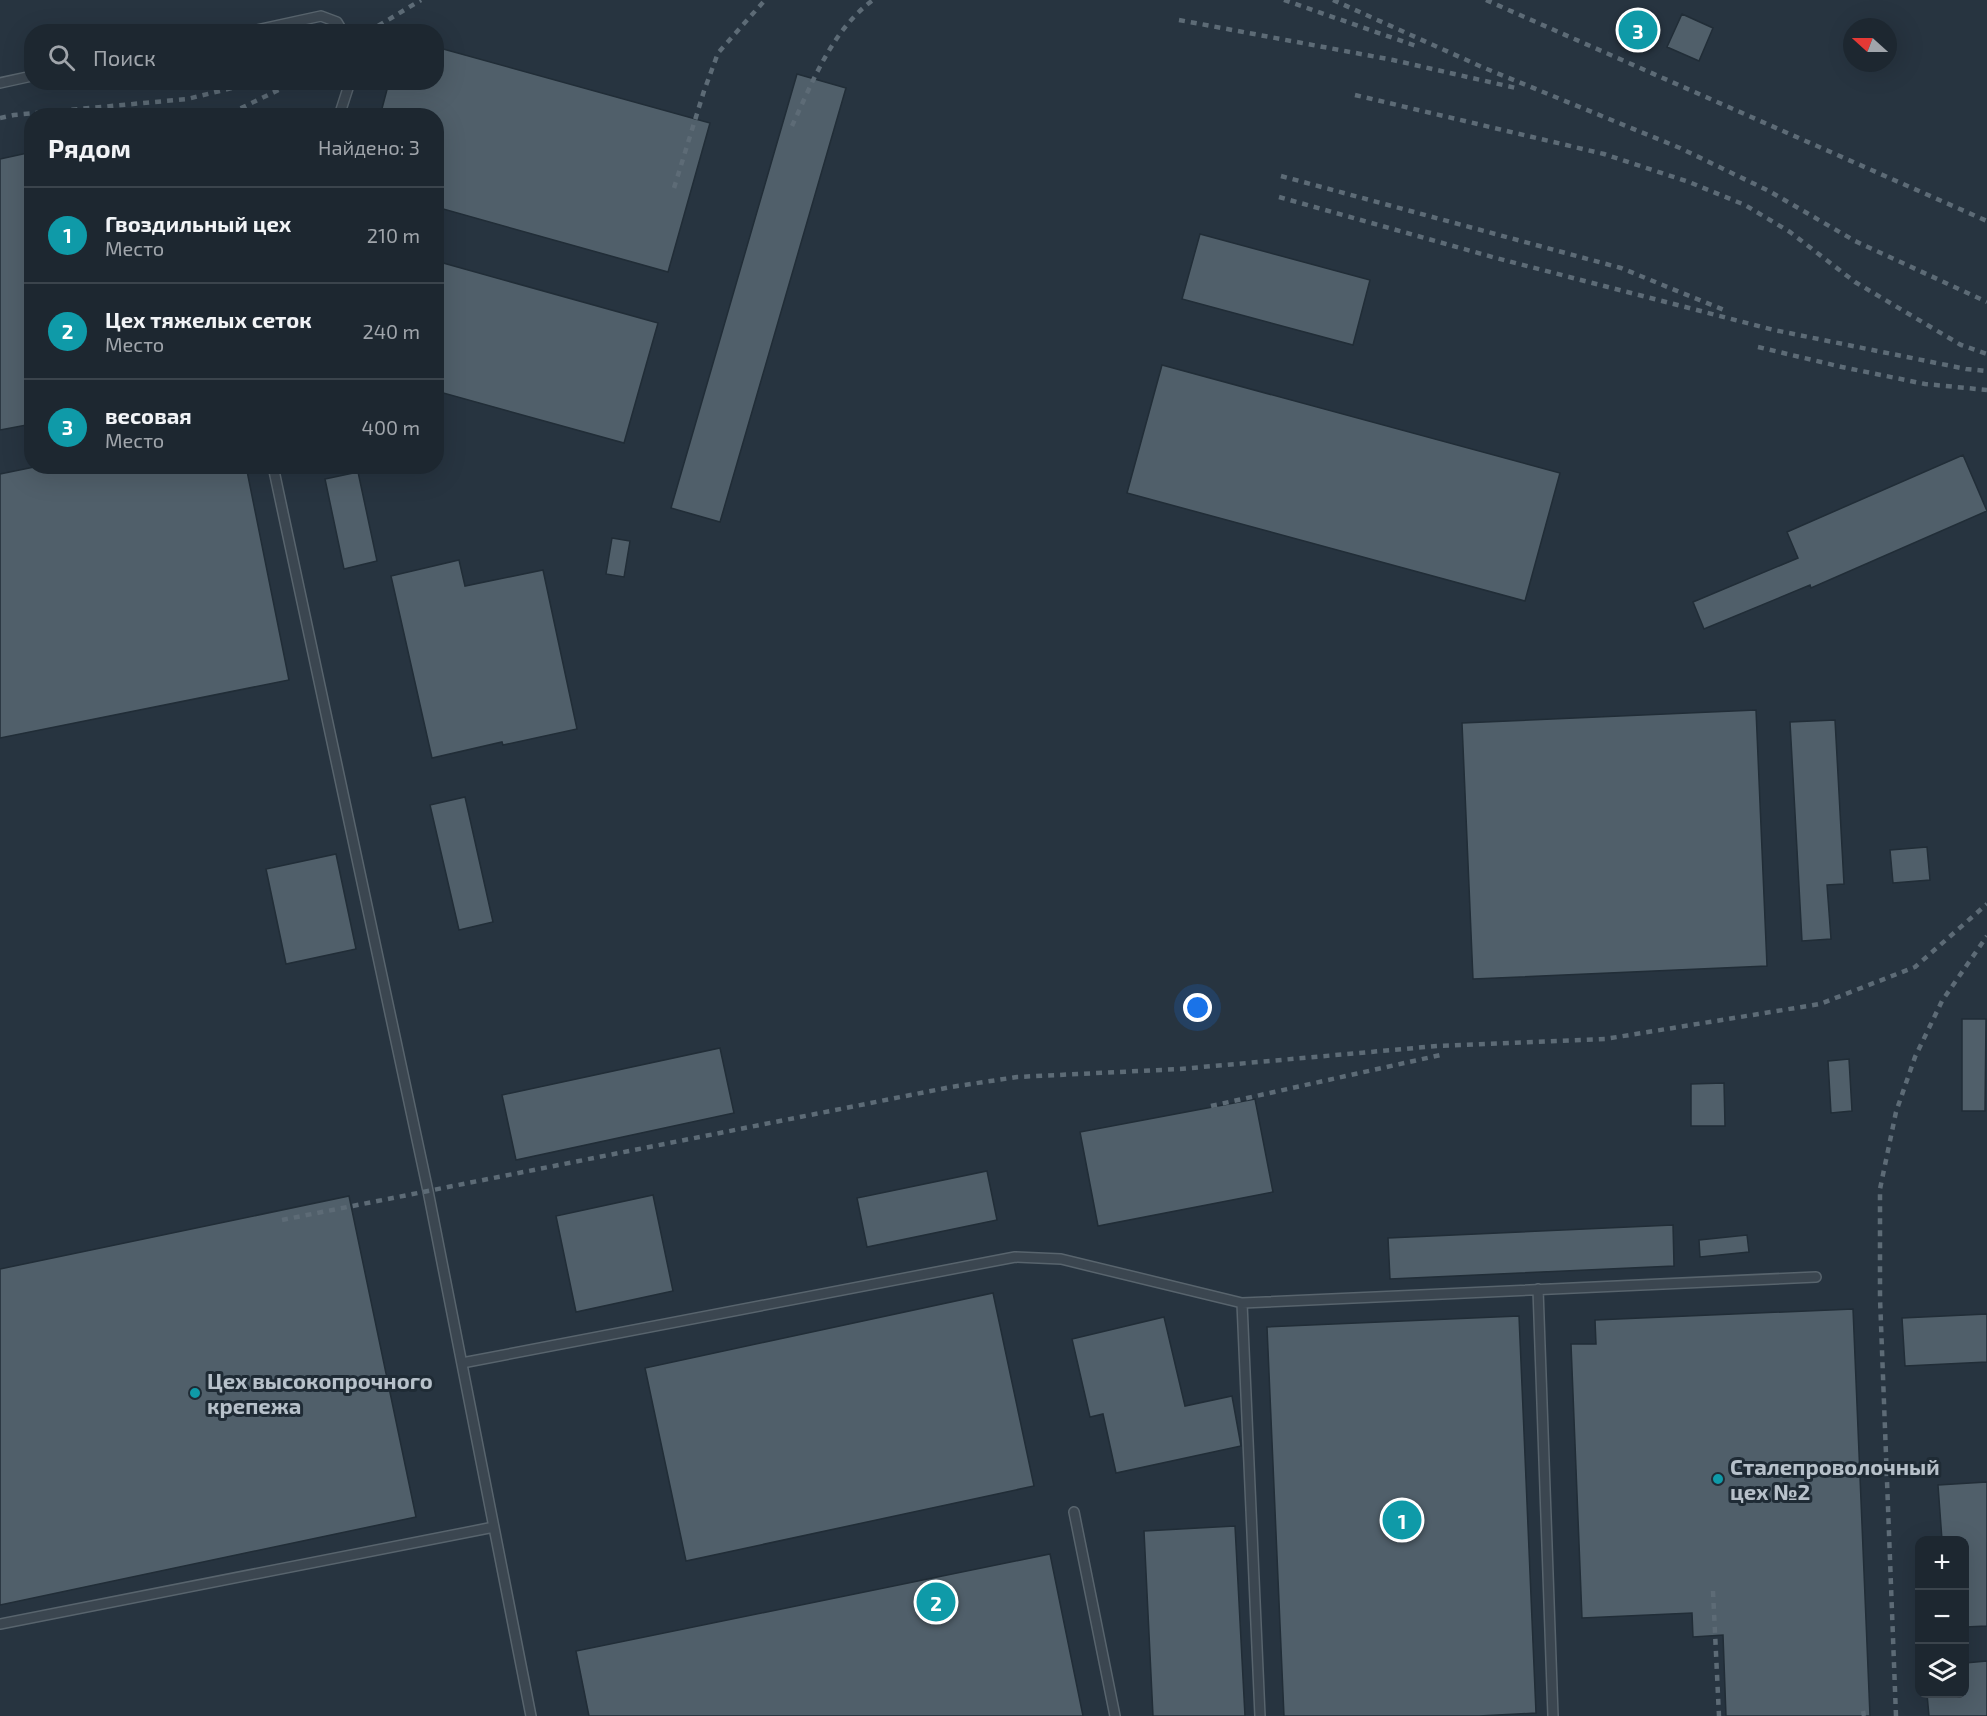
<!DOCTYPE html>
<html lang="ru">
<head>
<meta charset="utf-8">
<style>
  body { margin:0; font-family:"Exo 2",sans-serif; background:#2a333c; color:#f1f3f6 }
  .controls { position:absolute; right:18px; bottom:18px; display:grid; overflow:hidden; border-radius:12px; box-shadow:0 6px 24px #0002 }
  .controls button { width:54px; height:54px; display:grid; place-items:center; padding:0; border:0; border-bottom:2px solid #3b444c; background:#1d2730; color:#f1f3f6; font:30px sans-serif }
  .compass { position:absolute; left:1843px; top:18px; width:54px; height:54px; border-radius:50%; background:#1d2730; box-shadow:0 6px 24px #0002; rotate:291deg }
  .you { position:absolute; left:1198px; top:1008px; width:21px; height:21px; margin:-15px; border:4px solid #fff; border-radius:50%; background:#1a73e8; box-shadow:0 0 0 9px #1a73e833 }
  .badge { display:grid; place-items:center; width:39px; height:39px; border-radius:50%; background:#db2777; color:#fff; font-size:20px; font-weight:700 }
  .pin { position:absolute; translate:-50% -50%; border:3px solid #fff; box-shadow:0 2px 6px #0006 }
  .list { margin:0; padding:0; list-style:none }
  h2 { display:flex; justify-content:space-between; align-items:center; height:78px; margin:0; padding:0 24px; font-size:26px }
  h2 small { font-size:20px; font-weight:400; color:#a0a5ab }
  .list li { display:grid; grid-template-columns:39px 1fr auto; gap:18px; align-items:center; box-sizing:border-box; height:96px; padding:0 24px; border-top:2px solid #3b444c }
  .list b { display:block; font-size:22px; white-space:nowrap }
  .list p { margin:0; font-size:20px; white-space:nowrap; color:#a0a5ab }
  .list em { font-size:20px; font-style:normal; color:#a0a5ab }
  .icon { flex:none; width:33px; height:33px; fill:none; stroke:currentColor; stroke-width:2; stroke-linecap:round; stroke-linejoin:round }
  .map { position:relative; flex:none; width:1987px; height:1716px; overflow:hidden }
  .search { position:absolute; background:#1d2730; box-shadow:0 6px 24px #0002; left:24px; top:24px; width:420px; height:66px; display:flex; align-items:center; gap:15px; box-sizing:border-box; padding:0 21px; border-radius:24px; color:#a0a5ab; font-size:22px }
  .panel { position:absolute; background:#1d2730; box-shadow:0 6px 24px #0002; left:24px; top:108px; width:420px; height:366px; border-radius:24px }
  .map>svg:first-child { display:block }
  .building { fill:#505f6a; stroke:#212d37; stroke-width:1.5 }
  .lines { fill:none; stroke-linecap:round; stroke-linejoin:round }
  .lane-casing { stroke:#58646d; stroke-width:12 }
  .lane { stroke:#3b4650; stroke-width:9 }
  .rail { stroke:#5d6b76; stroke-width:4.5; stroke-dasharray:6 6; stroke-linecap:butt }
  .culture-dot { fill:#0f9aa8; stroke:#1f2b35; stroke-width:2 }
  .labels { text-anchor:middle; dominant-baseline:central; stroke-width:6; stroke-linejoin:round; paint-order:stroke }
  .poi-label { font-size:22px; font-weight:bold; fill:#b7c1ca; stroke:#1f2b35; text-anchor:start }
</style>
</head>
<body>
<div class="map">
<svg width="1987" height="1716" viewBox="0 0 1987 1716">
  <rect width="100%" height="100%" fill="#273440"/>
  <path class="building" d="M1682,14L1713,28L1699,61L1667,47Z
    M436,47L710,123L668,272L436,207V116H380L389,82H436Z
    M797,74L846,88L720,522L671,508Z
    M32,152V424L0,430V159Z
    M1200,234L1370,280L1353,345L1182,299Z
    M436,261L658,323L624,443L436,391Z
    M1162,365L1560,473L1525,601L1127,493Z
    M1963,455L1987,511L1811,588L1810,585L1704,629L1693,602L1798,558L1787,532Z
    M39,466H246L289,680L0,738V474Z
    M358,472L377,561L344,569L325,479Z
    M612,538L630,541L624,577L606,574Z
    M459,560L465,586L543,570L577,729L503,745L502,742L432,758L391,576Z
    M1756,710L1767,966L1473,979L1462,723Z
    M1835,720L1844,884L1827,885L1831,939L1802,941L1790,722Z
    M465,797L493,922L459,930L430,805Z
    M1927,847L1930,880L1893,883L1890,850Z
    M336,854L356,949L286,964L266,869Z
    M1962,1019H1986L1985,1111H1962Z
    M720,1048L734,1113L516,1160L502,1095Z
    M1849,1059L1852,1111L1831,1113L1828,1061Z
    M1724,1083L1725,1126H1691V1084Z
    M1255,1099L1273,1192L1098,1226L1080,1132Z
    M987,1171L997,1220L867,1247L857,1198Z
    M653,1195L673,1291L576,1312L556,1216Z
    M349,1196L416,1517L0,1605V1269Z
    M1673,1225L1674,1266L1390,1279L1388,1238Z
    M1747,1235L1749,1252L1700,1257L1699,1240Z
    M993,1293L1034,1486L686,1561L645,1368Z
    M1853,1309L1870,1716H1726L1723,1635L1693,1637L1692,1613L1582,1618L1571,1344H1596L1595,1320Z
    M1987,1314V1362L1905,1366L1902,1318Z
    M1519,1316L1536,1713L1479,1716H1284L1267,1327Z
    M1164,1317L1185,1406L1232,1396L1241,1446L1116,1473L1103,1414L1090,1417L1072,1339Z
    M1987,1482V1626L1965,1627V1540H1942L1938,1485Z
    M1235,1526L1245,1716H1153L1144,1531Z
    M1050,1554L1083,1716H589L576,1651Z
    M1987,1661V1716H1929L1927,1694H1965V1663Z"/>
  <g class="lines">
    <g class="lane-casing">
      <path id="lane" d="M248,32L321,16L337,22L343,32
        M0,83L32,76
        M339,116L350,82
        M273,466L428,1191L531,1716
        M1538,1289L1553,1716
        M1242,1303L1260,1716
        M462,1363L1015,1257L1061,1259L1242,1303L1816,1277
        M1074,1512L1115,1716
        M0,1624L494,1527"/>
    </g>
    <use href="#lane" class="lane"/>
    <path class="rail" d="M1284,0L1419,47
      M1333,0L1482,67L1680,148L1769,191L1855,241L1987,302
      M1486,0L1987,221
      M1179,20L1393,60L1516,88
      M368,32L421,0
      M1355,95L1604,154L1689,182L1745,205L1790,232L1855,282L1961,345L1987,354
      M218,116L235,111L295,82
      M0,118L14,115L187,99L257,82
      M792,126C813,81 832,30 873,0
      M1281,176L1621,268L1724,310
      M674,188L704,91L718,53L765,0
      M1279,197L1496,258L1774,330L1966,369L1987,371
      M1758,347L1842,367L1925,384L1987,390
      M1211,1106L1445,1054
      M282,1220L951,1087L1017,1077L1180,1069L1437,1046L1605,1039L1820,1004L1915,967L1987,904
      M1713,1591L1719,1716
      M1863,1711L1864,1716
      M1896,1716L1880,1298V1189L1896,1112L1915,1057L1942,1001L1987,936"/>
  </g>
  <g class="culture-dot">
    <circle cx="195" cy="1393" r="6"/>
    <circle cx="1718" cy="1479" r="6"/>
  </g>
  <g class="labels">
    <g class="poi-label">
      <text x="207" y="1380">Цех высокопрочного<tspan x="207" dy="25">крепежа</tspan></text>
      <text x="1730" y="1466">Сталепроволочный<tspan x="1730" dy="25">цех №2</tspan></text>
    </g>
  </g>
</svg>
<div class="controls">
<button>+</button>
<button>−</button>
<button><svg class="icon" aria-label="layers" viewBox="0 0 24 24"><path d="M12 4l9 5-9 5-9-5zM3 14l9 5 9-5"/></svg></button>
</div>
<svg class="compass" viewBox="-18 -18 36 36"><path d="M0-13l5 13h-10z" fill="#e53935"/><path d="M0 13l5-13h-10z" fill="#a0a5ab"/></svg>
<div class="you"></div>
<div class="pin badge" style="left:1402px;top:1520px;background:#0f9aa8">1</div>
<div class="pin badge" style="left:936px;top:1602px;background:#0f9aa8">2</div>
<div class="pin badge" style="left:1638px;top:30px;background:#0f9aa8">3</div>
<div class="search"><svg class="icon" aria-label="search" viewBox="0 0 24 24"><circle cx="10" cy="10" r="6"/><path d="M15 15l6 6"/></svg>Поиск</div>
<section class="panel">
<h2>Рядом<small>Найдено: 3</small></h2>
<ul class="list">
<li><span class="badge" style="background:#0f9aa8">1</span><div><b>Гвоздильный цех</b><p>Место</p></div><em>210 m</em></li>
<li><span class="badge" style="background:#0f9aa8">2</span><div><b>Цех тяжелых сеток</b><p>Место</p></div><em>240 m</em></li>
<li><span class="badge" style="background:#0f9aa8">3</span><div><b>весовая</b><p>Место</p></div><em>400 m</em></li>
</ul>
</section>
</div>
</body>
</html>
